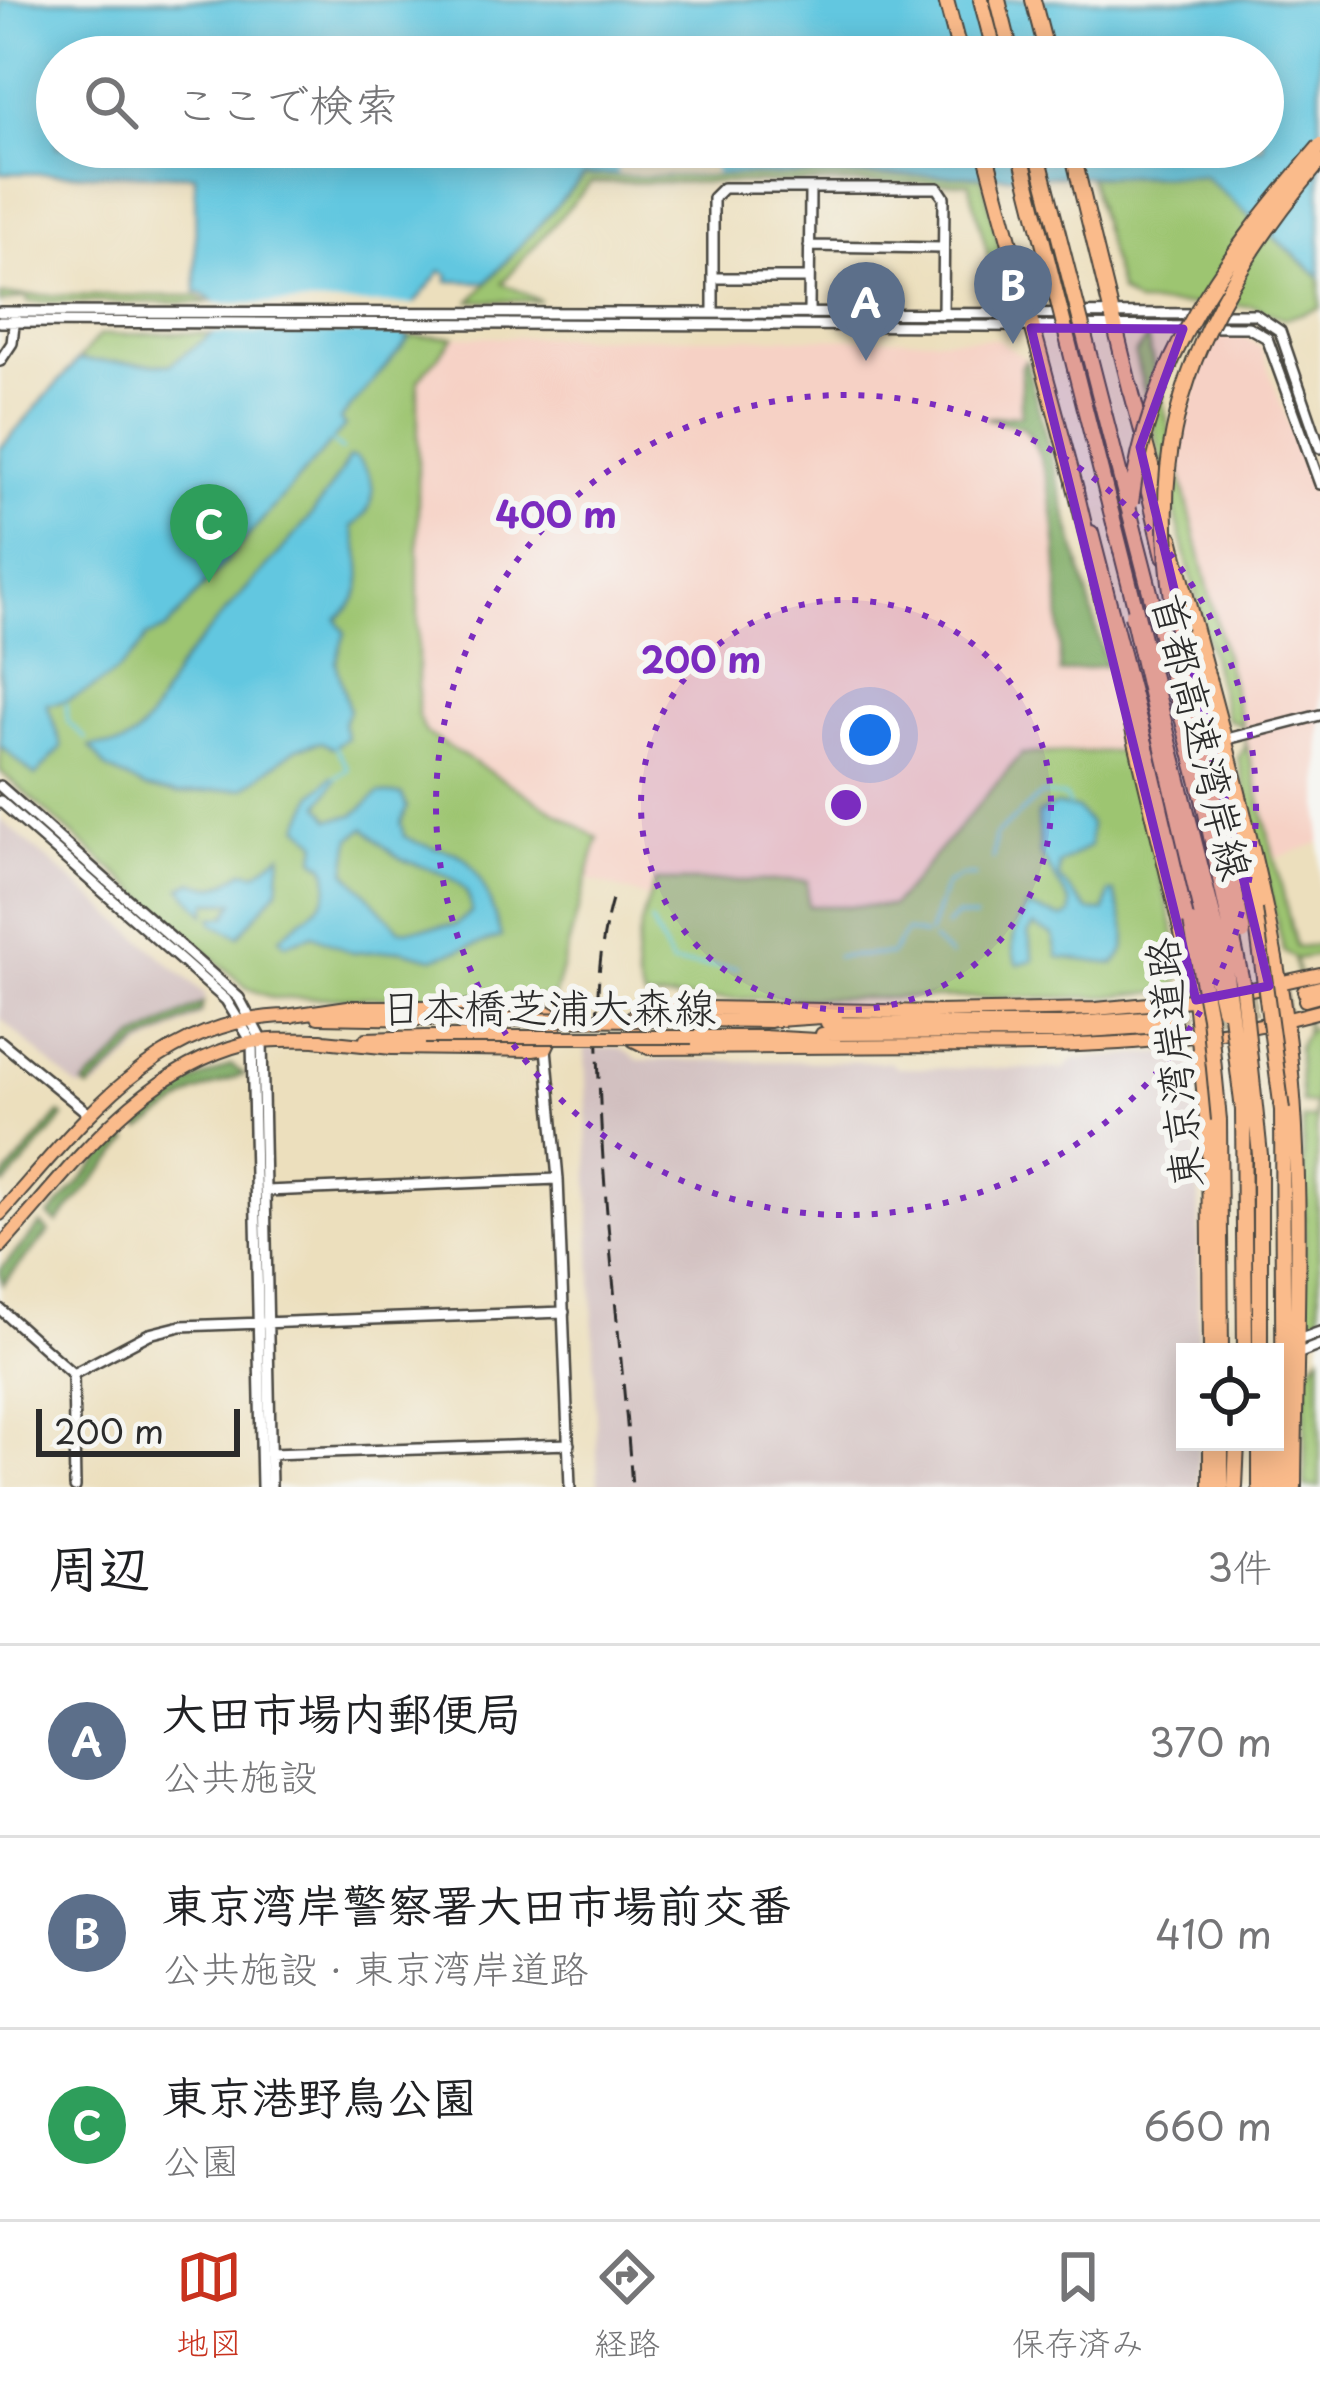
<!DOCTYPE html>
<html lang="ja">
<head>
<meta charset="utf-8">
<style>
  body { margin:0; font-family:"Playpen Sans","Klee One",sans-serif; background:#f2f2f2; color:#202124 }
  .controls { position:absolute; right:36px; bottom:36px; display:grid; overflow:hidden; border-radius:0px; box-shadow:0 6px 30px #0003 }
  .controls button { width:108px; height:108px; display:grid; place-items:center; padding:0; border:0; border-bottom:3px solid #e0e0e0; background:#fff; color:#202124; font:60px sans-serif }
  .scale { position:absolute; left:36px; bottom:30px; width:204px; box-sizing:border-box; padding-left:12px; border:6px solid #2b2b2b; border-top:0; font-size:33px; line-height:42px; white-space:nowrap; color:#2b2b2b; -webkit-text-stroke:9px #f6f6f2; paint-order:stroke }
  .you { position:absolute; left:870px; top:735px; width:42px; height:42px; margin:-30px; border:9px solid #fff; border-radius:50%; background:#1a73e8; box-shadow:0 0 0 18px #1a73e833 }
  .badge { display:grid; place-items:center; width:78px; height:78px; border-radius:50%; background:#c8321e; color:#fff; font-size:39px; font-weight:700 }
  .pin { position:absolute; translate:-50% -99px; filter:drop-shadow(0 3px 6px #0008) }
  .pin::after { content:''; position:absolute; top:63px; width:42px; height:36px; background:inherit; clip-path:polygon(0 0,100% 0,50% 100%) }
  .list { margin:0; padding:0; list-style:none }
  h2 { display:flex; justify-content:space-between; align-items:center; height:156px; margin:0; padding:0 48px; font-size:51px }
  h2 small { font-size:39px; font-weight:400; color:#757577 }
  .list li { display:grid; grid-template-columns:78px 1fr auto; gap:36px; align-items:center; box-sizing:border-box; height:192px; padding:0 48px; border-top:3px solid #e0e0e0 }
  .list b { display:block; font-size:45px; white-space:nowrap }
  .list p { margin:0; font-size:39px; white-space:nowrap; color:#757577 }
  .list em { font-size:39px; font-style:normal; color:#757577 }
  .icon { flex:none; width:66px; height:66px; fill:none; stroke:currentColor; stroke-width:2; stroke-linecap:round; stroke-linejoin:round }
  .map { position:relative; flex:none; width:1320px; height:1487px; overflow:hidden }
  .search { position:absolute; background:#fff; box-shadow:0 6px 30px #0003; left:36px; right:36px; top:36px; height:132px; display:flex; align-items:center; gap:30px; box-sizing:border-box; padding:0 42px; border-radius:66px; color:#757577; font-size:45px }
  .sheet { height:732px; background:#fff }
  nav { display:flex; justify-content:space-around; align-items:center; box-sizing:border-box; height:168px; border-top:3px solid #e0e0e0; background:#fff; font-size:33px; color:#757577 }
  nav a { display:grid; justify-items:center; gap:6px }
  nav .on { color:#c8321e }
  .map>svg:first-child { display:block }
  .built { fill:#f6d1c5 }
  .industrial { fill:#d1bfbf }
  .green { fill:#9dc571; stroke:#64784e; stroke-width:3 }
  .forest { fill:#7eaa63; stroke:#546a47; stroke-width:3 }
  .water { fill:#62c7e0; stroke:#467986; stroke-width:3; fill-rule:evenodd }
  .pier { fill:#ecdfbd }
  .lines { fill:none; stroke-linecap:round; stroke-linejoin:round }
  .stream { stroke:#62c7e0; stroke-width:3 }
  .major-tunnel { stroke:#c5bba0; stroke-width:12; stroke-dasharray:12 6; stroke-linecap:butt }
  .minor-casing { stroke:#484641; stroke-width:14 }
  .major-casing { stroke:#484641; stroke-width:16 }
  .highway-casing { stroke:#484641; stroke-width:18 }
  .minor { stroke:#fff; stroke-width:9 }
  .major { stroke:#fabb8b; stroke-width:12 }
  .highway { stroke:#fabb8b; stroke-width:14 }
  .rail { stroke:#2b2b2b; stroke-width:3; stroke-dasharray:18 9; stroke-linecap:butt }
  .major-bridge-casing { stroke:#484641; stroke-width:16; stroke-linecap:butt }
  .highway-bridge-casing { stroke:#484641; stroke-width:18; stroke-linecap:butt }
  .major-bridge { stroke:#fabb8b; stroke-width:12 }
  .highway-bridge { stroke:#fabb8b; stroke-width:14 }
  .marked { fill:#7b2cbf; fill-opacity:0.2; stroke:#7b2cbf; stroke-width:9; stroke-linejoin:round }
  .ring { fill:none; stroke:#7b2cbf; stroke-width:6; stroke-dasharray:6 12 }
  .labels { text-anchor:middle; dominant-baseline:central; stroke-width:12; stroke-linejoin:round; paint-order:stroke }
  .street-label { font-size:42px; fill:#2b2b2b; stroke:#f6f6f2 }
  .centre { fill:#7b2cbf; stroke:#f6f6f2; stroke-width:6 }
  .ring-label { font-size:36px; text-anchor:middle; font-weight:bold; fill:#7b2cbf; stroke:#f6f6f2; stroke-width:12; stroke-linejoin:round; paint-order:stroke }
</style>
</head>
<body>
<div class="map">
<svg width="1320" height="1487" viewBox="0 0 1320 1487">
  <rect width="100%" height="100%" fill="#f6f6f2"/>
  <filter id="ink" filterUnits="userSpaceOnUse"><feTurbulence type="fractalNoise" baseFrequency=".00833" numOctaves="2"/><feDisplacementMap in="SourceGraphic" scale="24" xChannelSelector="R" yChannelSelector="G"/><feConvolveMatrix kernelMatrix="1 2 1 2 8 2 1 2 1" color-interpolation-filters="sRGB"/></filter>
  <filter id="wash" filterUnits="userSpaceOnUse"><feTurbulence type="fractalNoise" baseFrequency=".004" numOctaves="4" result="noise"/><feDisplacementMap in="SourceGraphic" scale="48" xChannelSelector="R" yChannelSelector="G"/><feGaussianBlur stdDeviation="2.7" result="paint"/><feColorMatrix in="noise" values="0 0 0 0 0 0 0 0 0 0 0 0 0 0 0 0 0 1.4 0 .05"/><feComposite in="paint" operator="in"/></filter>
  <g filter="url(#wash)">
    <rect width="100%" height="100%" fill="#ecdfbd"/>
    <path class="built" d="M454,337L997,339L1027,360L1129,751L1022,754L892,906H808L807,882L655,881L649,898L587,879L598,838L426,733L418,717V380Z
      M1210,337H1245L1261,348L1320,513V843L1276,858L1176,452Z"/>
    <path class="industrial" d="M0,819L205,994L202,1015L140,1048L96,1088H78L0,1018Z
      M585,1048H620L638,1060L889,1062L898,1068L1064,1069L1074,1059L1177,1052L1192,1064L1199,1170L1198,1352H1185V1442H1198V1487H598Z"/>
    <path class="green" d="M584,175L982,176L1009,284L1000,301L969,183L591,182L502,283L541,301H471Z
      M1089,176H1204L1320,278V308L1284,319L1253,306L1137,304L1120,292Z
      M0,295L195,296L211,303L28,302L27,296L0,303Z
      M175,333L454,337L418,380V717L426,733L598,838L554,997L273,998L247,988L0,771V448L100,335Z
      M1147,338L1296,947L1320,945V955L1295,959L1308,1030L1320,1027L1315,1051L1320,1318L1315,1320L1305,1312L1303,1119H1315V1104L1302,1103L1298,1046L1307,1031L1294,958L1284,952L1238,758L1246,746L1241,725L1227,719L1135,354Z
      M1129,751L1179,950L1183,974L1171,991L1097,997L645,999C625,968 643,914 655,881H807L808,906H892L1022,754Z
      M1320,1355V1487H1305V1373Z"/>
    <path class="forest" d="M1026,361L1106,665L1060,673C1059,612 1064,473 1023,427L986,418L1021,415V366Z
      M203,1003L201,1012L138,1045L89,1089L84,1085L133,1040Z
      M231,1065L244,1074L195,1093L141,1130L134,1122L182,1087Z
      M60,1113L64,1117L5,1185L1,1181Z
      M122,1135L129,1141L57,1223L49,1216Z
      M41,1224L49,1232L3,1284L0,1270Z"/>
    <path class="water" d="M0,0H1320V277L1204,176L584,175L487,282L447,281L449,275L441,271L394,328L409,339L340,420L345,426L166,629L146,637C132,666 77,704 47,704L62,747L35,776L0,745V449L78,360L169,365L221,328C223,310 214,297 196,292L195,175L0,173ZM57,57H1263V147H57Z
      M349,457L356,458C380,483 378,507 352,527C363,563 371,594 337,619L345,633L336,662L349,710L343,724L347,738L333,748L321,742L297,748L244,788L178,794L146,788L106,768L90,747C100,743 114,749 125,743C153,728 162,690 179,667C232,596 308,536 349,457Z
      M332,777L336,780L320,805L330,819L354,815L379,793L402,795L407,808L401,823L404,836C423,848 438,846 458,854C479,863 496,917 501,937L433,958L401,950L352,953L313,935L285,944L280,938C302,914 339,907 325,866L315,858L317,842L299,826L314,794ZM365,828C376,839 389,853 404,860C430,871 472,875 471,912L456,925L400,930L346,871L351,838Z
      M1056,805L1077,809L1090,824V846L1059,864V878L1089,911H1105L1109,893L1114,892C1121,917 1137,946 1113,964L1058,957L1053,935L1034,926L1028,933L1034,960L1018,964C1006,945 1017,925 1027,907L1063,918L1071,914V904L1040,854L1038,814Z
      M281,854L278,889L239,936L213,924L212,918L226,916L234,902H208L205,914L181,888L194,882C216,892 226,884 243,871L257,873Z"/>
    <path class="pier" d="M619,158H711L717,175H617Z
      M206,303L419,304L402,327L412,334L204,333L216,317Z"/>
    <g class="lines">
      <path class="stream" d="M331,441L342,450
        M66,704L68,722L86,739
        M334,779L348,769L335,746
        M993,859L995,836L1042,794L1065,797L1069,806
        M651,922L672,964L738,968
        M946,926L956,916L975,918
        M929,934L945,885L961,876H975
        M933,940L950,956
        M836,957L891,954L906,931L924,935"/>
    </g>
  </g>
  <g filter="url(#ink)">
    <g class="lines">
      <path class="major-tunnel" d="M1174,1016L1304,991
        M1175,1025L1305,1000"/>
      <g class="minor-casing">
        <path id="minor" d="M809,246L943,248
          M713,278H809
          M0,312L1255,314L1280,331L1320,448
          M713,313V198L723,188H938L944,197L943,314
          M809,314L810,188
          M0,322L1248,327L1267,338L1320,484
          M0,361L12,343L15,317
          M1223,740L1320,715
          M0,786L239,998L262,1041L271,1487
          M0,801L226,1000L252,1042L262,1487
          M0,1041L89,1114
          M546,1048L558,1179L570,1487
          M266,1191L558,1179
          M0,1309L73,1374L75,1487
          M1295,1341L1320,1332
          M1297,1354L1320,1345
          M73,1374L149,1334L181,1326L564,1312
          M270,1454L569,1444"/>
      </g>
      <g class="major-casing">
        <path id="major" d="M1304,991L1320,987
          M1233,993L1320,974
          M1305,1000L1320,996
          M934,1012L1096,1009L1201,999
          M942,1012L650,1007L634,1015L633,1040L649,1048L947,1046
          M286,1016L348,1007H538L551,1014L555,1029L546,1048L533,1050L392,1048L314,1040
          M318,1017L425,1019
          M692,1020L771,1021
          M763,1021L836,1016
          M827,1023L1060,1024L1174,1016
          M822,1034L1059,1033L1175,1025
          M692,1037H766
          M763,1037L834,1041
          M366,1039L425,1037
          M944,1046C1071,1048 1197,1045 1320,1011
          M0,1214C82,1123 157,1016 292,1016
          M0,1247C72,1168 138,1070 247,1043C271,1038 297,1040 322,1040"/>
      </g>
      <g class="highway-casing">
        <path id="highway" d="M946,0L961,57
          M981,0L996,57
          M998,0L1012,57
          M1033,0L1048,57
          M984,147L1076,489
          M1071,147L1131,392
          M1129,383L1165,517
          M1143,467L1164,556
          M1074,483L1193,979L1209,1139L1211,1352
          M1091,533L1191,922
          M1171,538C1211,698 1262,857 1285,1020C1306,1173 1295,1333 1294,1487
          M1185,636L1255,910
          M1282,1110L1284,1487
          M1219,1120L1221,1352
          M1221,1442V1487
          M1260,1442V1487
          M1271,1442L1272,1487
          M1211,1487V1442
          M1235,1487L1237,1442"/>
      </g>
      <use href="#minor" class="minor"/>
      <use href="#major" class="major"/>
      <use href="#highway" class="highway"/>
      <path class="rail" d="M612,900C593,966 597,1034 600,1102C605,1231 623,1358 632,1487"/>
      <g class="major-bridge-casing">
        <path id="major-bridge" d="M425,1019L692,1020
          M425,1037H692"/>
      </g>
      <g class="highway-bridge-casing">
        <path id="highway-bridge" d="M1019,147L1224,959L1243,1110L1245,1352
          M1036,147L1203,799L1242,982L1260,1155V1352
          M1131,503C1148,358 1228,254 1320,146
          M1132,615L1223,1008
          M1255,910L1282,1110
          M1191,922L1209,1017L1219,1120
          M1243,933C1183,603 1072,455 1320,161"/>
      </g>
      <use href="#major-bridge" class="major-bridge"/>
      <use href="#highway-bridge" class="highway-bridge"/>
    </g>
  </g>
  <path class="marked" d="M1031,328L1183,329L1140,447L1269,986L1196,1000Z"/>
  <circle cx="846" cy="805" r="205" fill="#7b2cbf" fill-opacity=".12"/>
  <g class="ring">
    <circle cx="846" cy="805" r="205"/>
    <circle cx="846" cy="805" r="410"/>
  </g>
  <g class="labels">
    <g class="street-label">
      <text transform="translate(1204 736) rotate(76)">首都高速湾岸線</text>
      <text x="548" y="1005">日本橋芝浦大森線</text>
      <text transform="translate(1172 1063) rotate(-96)">東京湾岸道路</text>
    </g>
  </g>
  <circle cx="846" cy="805" r="18" class="centre"/>
  <g class="ring-label">
    <text x="556" y="528">400 m</text>
    <text x="701" y="673">200 m</text>
  </g>
</svg>
<div class="controls">
<button><svg class="icon" aria-label="locate" viewBox="0 0 24 24"><circle cx="12" cy="12" r="6"/><path d="M12 2v4M12 18v4M2 12h4M18 12h4"/></svg></button>
</div>
<div class="scale">200 m</div>
<div class="you"></div>
<div class="pin badge" style="left:866px;top:361px;background:#5c6f8a">A</div>
<div class="pin badge" style="left:1013px;top:344px;background:#5c6f8a">B</div>
<div class="pin badge" style="left:209px;top:583px;background:#2e9e5b">C</div>
<div class="search"><svg class="icon" aria-label="search" viewBox="0 0 24 24"><circle cx="10" cy="10" r="6"/><path d="M15 15l6 6"/></svg>ここで検索</div>
</div>
<section class="sheet">
<h2>周辺<small>3件</small></h2>
<ul class="list">
<li><span class="badge" style="background:#5c6f8a">A</span><div><b>大田市場内郵便局</b><p>公共施設</p></div><em>370 m</em></li>
<li><span class="badge" style="background:#5c6f8a">B</span><div><b>東京湾岸警察署大田市場前交番</b><p>公共施設 · 東京湾岸道路</p></div><em>410 m</em></li>
<li><span class="badge" style="background:#2e9e5b">C</span><div><b>東京港野鳥公園</b><p>公園</p></div><em>660 m</em></li>
</ul>
</section>
<nav>
<a class="on"><svg class="icon" aria-label="map" viewBox="0 0 24 24"><path d="M3 6l6-2 6 2 6-2v14l-6 2-6-2-6 2zM9 4v14M15 6v14"/></svg>地図</a>
<a><svg class="icon" aria-label="directions" viewBox="0 0 24 24"><path d="M12 3l9 9-9 9-9-9zM9 14v-3h6M13 9l2 2-2 2"/></svg>経路</a>
<a><svg class="icon" aria-label="saved" viewBox="0 0 24 24"><path d="M7 4h10v16l-5-4-5 4z"/></svg>保存済み</a>
</nav>
</body>
</html>
